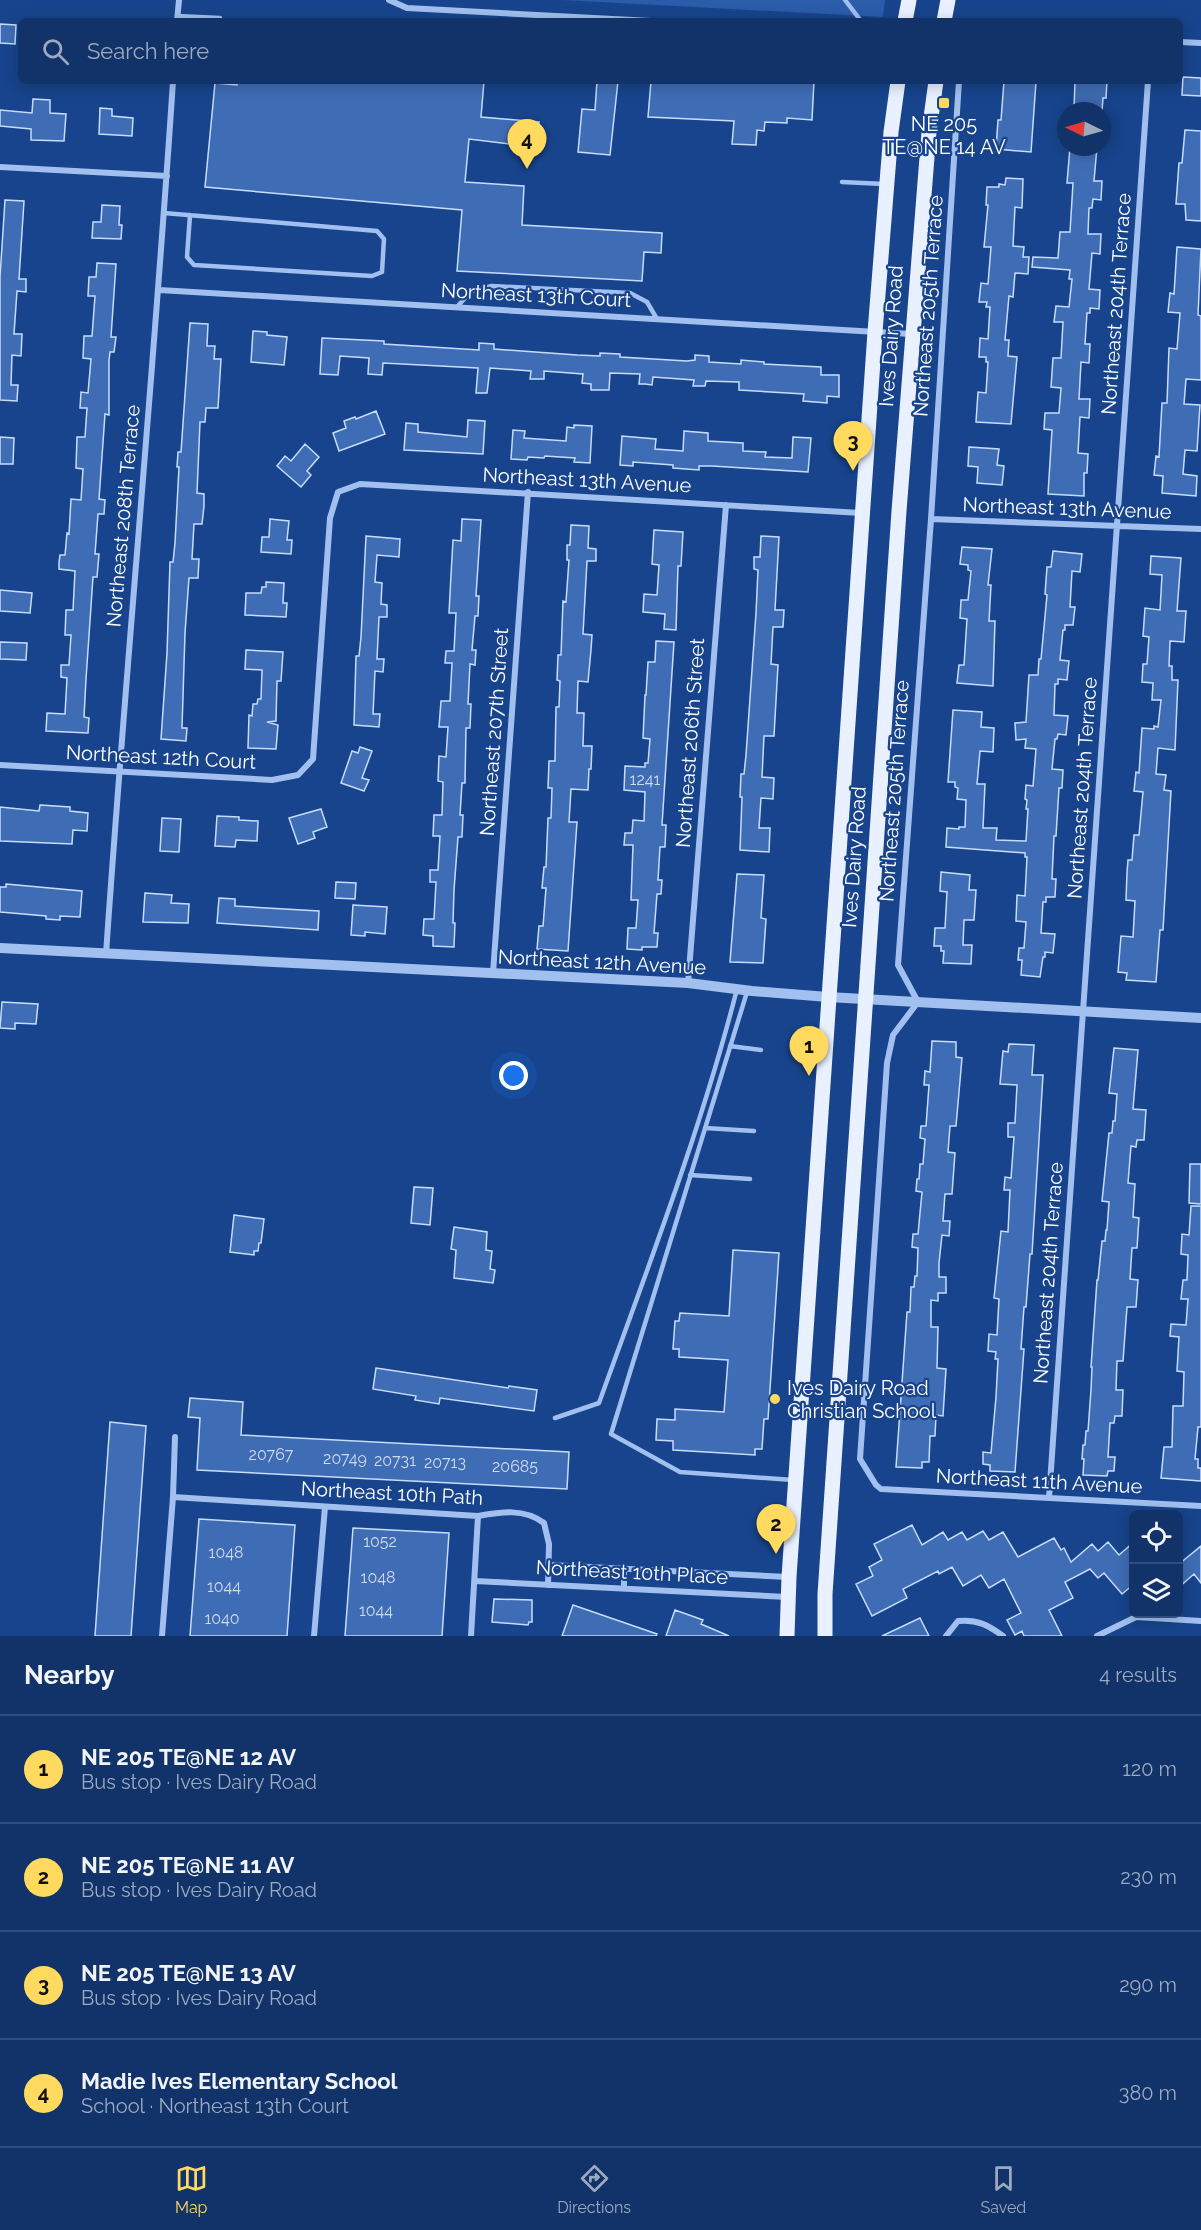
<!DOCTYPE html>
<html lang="en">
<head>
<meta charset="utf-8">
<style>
  body { margin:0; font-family:Raleway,sans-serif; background:#1a3b6f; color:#f1f3f6 }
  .controls { position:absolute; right:18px; bottom:18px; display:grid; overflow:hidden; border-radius:9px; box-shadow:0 3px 15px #0003 }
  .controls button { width:54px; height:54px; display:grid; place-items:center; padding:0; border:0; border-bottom:2px solid #304e7d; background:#113369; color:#f1f3f6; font:30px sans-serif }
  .compass { position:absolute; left:1057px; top:102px; width:54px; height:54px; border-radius:50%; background:#113369; box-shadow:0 3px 15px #0003; rotate:275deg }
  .you { position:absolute; left:514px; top:1076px; width:21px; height:21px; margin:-15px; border:4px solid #fff; border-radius:50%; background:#1a73e8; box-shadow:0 0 0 9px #1a73e833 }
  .badge { display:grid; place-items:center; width:39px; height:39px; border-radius:50%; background:#ffda5f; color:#111; font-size:20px; font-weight:700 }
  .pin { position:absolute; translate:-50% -50px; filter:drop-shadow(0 2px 3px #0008) }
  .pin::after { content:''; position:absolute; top:32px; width:21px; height:18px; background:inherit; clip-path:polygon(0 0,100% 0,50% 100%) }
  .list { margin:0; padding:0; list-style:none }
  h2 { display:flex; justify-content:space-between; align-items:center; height:78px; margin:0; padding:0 24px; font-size:26px }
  h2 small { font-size:20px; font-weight:400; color:#9caac0 }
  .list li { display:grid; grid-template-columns:39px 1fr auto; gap:18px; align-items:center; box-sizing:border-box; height:108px; padding:0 24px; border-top:2px solid #304e7d }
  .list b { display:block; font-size:22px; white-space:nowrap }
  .list p { margin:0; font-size:20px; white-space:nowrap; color:#9caac0 }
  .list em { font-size:20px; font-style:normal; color:#9caac0 }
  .icon { flex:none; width:33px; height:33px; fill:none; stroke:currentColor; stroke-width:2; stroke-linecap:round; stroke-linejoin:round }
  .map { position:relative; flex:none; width:1201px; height:1636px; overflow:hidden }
  .search { position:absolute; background:#113369; box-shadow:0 3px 15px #0003; left:18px; right:18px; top:18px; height:66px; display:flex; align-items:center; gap:15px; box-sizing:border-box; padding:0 21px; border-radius:9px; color:#9caac0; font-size:22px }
  .sheet { height:510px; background:#113369 }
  nav { display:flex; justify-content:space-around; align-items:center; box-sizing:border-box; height:84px; border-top:2px solid #304e7d; background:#113369; font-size:16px; color:#9caac0 }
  nav a { display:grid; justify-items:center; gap:3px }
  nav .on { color:#ffda5f }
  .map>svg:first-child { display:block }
  .green { fill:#2a5caa }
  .building { fill:#3f6db5; stroke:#c7dcfb; stroke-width:1.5 }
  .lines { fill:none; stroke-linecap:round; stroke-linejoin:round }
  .service { stroke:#a1c0ef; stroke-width:4.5 }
  .minor { stroke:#a1c0ef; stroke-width:6 }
  .tertiary { stroke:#a1c0ef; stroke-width:10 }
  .primary { stroke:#e9f0ff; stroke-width:15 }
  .poi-dot { fill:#ffda5f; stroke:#17448c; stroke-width:2 }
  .labels { text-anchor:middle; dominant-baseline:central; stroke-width:4.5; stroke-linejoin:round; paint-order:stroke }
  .number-label { font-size:16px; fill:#cfdaec }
  .poi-label { font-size:20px; fill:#fff; stroke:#17448c }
  .street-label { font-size:20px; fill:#fff; stroke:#17448c }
</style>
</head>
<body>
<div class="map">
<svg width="1201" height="1636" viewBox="0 0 1201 1636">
  <rect width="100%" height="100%" fill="#17448c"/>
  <path class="green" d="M562,0H885L883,17Z"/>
  <path class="building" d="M0,24L16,25L15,44L0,43Z
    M1183,77L1201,78V96L1182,95Z
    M238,81H484L481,117L539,122L536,147L469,139L465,182L524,186L522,225L662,233L661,253L644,252L642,281L457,271L462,210L205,187L215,83L237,85Z
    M597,81H618L610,155L578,152L582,109L595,110Z
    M651,81H814L812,120L787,118V123L765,122L764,131L757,130L756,145L732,144L734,121L648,117Z
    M1004,81L1036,82L1031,152L996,149L998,120H1001Z
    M1086,81H1107L1106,98H1103L1102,111L1074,109L1075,82L1086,83Z
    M33,99L50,100V113L66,114L64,141L31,140V129L0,126V110L32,113Z
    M100,108L112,109V116L133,118L132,136L99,134Z
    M1185,130L1201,131V221L1186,220L1185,204H1176L1179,163H1182Z
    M1070,147H1097L1094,181H1102L1101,200L1093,199L1092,208H1089L1088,234H1101L1100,254L1092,253L1089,289L1100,290L1099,309L1090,308V313H1087L1085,344H1090L1089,363L1081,362L1079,399H1090L1089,418L1080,417L1078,453L1088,454L1087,473H1084V496L1048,494L1052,430L1044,429L1045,413H1059L1061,388L1051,387L1053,358H1061L1063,322H1054L1056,306L1069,307L1072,279H1069L1070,270L1032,267L1033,257L1058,258L1060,232H1070L1073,183H1067Z
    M1006,178L1023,179L1022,208L1015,207L1013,246L1024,247L1023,257H1029L1028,274L1015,273L1013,297L1009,296L1005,340H1009L1008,356L1017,357L1011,424L976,422L978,392L986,393L988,362H986V357H979L980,338L988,339L990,307H986L987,302H979L981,283L988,284L991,247H984L988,205H986L987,187H999V184L1005,185Z
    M5,200L24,201L19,279H26V292L17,291L14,334H22L21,356L12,355L11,385H18L17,401L0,400V277Z
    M102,205L120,206L119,225H122L121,239L92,238L93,222H101Z
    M1177,247L1201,249L1198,315L1201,316V380L1186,379L1184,404L1200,405L1197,451L1185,450L1183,474L1197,476L1196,496L1162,493L1163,476L1154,475L1156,456L1159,457L1162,403H1167L1169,348L1177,349L1180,313L1168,312L1170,293L1174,294Z
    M97,263L116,264L111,337H116L114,352H110L109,360V415L105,414L99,499L105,500L104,514H98L95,554H99L97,577H93L86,679L84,717L89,718L88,733L46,731L47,713L65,714L67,678L61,677V665H69L71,635H65L66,610H73L75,571L59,569V562L60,555H65L67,533L69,534L71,499L81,500L83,469L76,468L77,437H85L87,408H80L81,392L88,393L91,359L83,358L84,336H92L95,296H88L89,277H96Z
    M190,323L208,324L207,346H215L214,359H221L218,408H206L205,422H200L197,493L204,494V506L202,524H194L192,559H199L198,578H189L185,633L182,728H187L186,741L161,739L167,653L170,562H173L175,543L179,467H177L178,452H181Z
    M253,331L267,332V335L287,337L284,365L251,362Z
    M322,338L384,341V344L479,350V343L494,344V349L577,355L600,356V353L620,354V357L687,361L695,360V355L709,356V362L741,364V360L764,362V364L821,367V375H839V397L827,396V403L803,401L804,394L739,390V382L706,381L705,386H693L694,380L653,377L652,385L645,384H639L640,374L610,373L609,390H591V384L582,383L583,374L544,371V379H530L531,371L490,368L487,393H476L478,368L383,363L382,375L368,374L369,358L340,356L338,375L320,374Z
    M376,411L385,434L339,451L333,433L346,428L344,421L355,417L356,419Z
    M468,420L485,421L483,454L404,450L406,423L418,424V432L467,437Z
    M574,425L592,426L590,463L574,462L575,458L545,456L544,458L528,457L527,460L511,459L513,430L525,431L524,438L566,441L567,427L574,428Z
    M684,431L708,433V441L743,443V451L766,452L765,457L792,458L793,437L811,438L808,472L712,466H699V470L673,468V465L633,462V466L620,465L622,436L656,439L655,449L683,451Z
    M0,437L14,438L13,464H0Z
    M305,444L319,457L307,471L311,475L301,487L277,466L285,456L291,461Z
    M969,447L999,449L997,465L1004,466L1002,485L977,483L978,467L968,466Z
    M270,519L289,521L287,540H292L291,554L261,552L262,537H269Z
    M462,519L481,520L476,596H479L478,616H475L472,650H476L475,665L470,664L468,704H471L470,728H466L465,783H462L460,815H463L462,837H458L454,890L453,923H455L454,947L433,946V936L423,935L424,919H434L436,882H430V870H438L440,836H433L434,815H442L443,782L438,781L439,756L446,757L448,727H439L441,701H450L452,663H445L446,651H454L456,613H449L451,575L453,540L461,541Z
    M571,525L589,526L588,548L596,549V561H587L583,634L592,635L591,650L588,682L578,681L577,713H584L583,746H592L591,769H589L588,790L571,789L569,822H577L568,951L537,949L539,926H543L546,888H542L544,867H546L548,818H551L552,788H548L549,761H555L556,707H559L560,681L557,680L558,655H561L563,601L566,602L569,560H567V545H570Z
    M654,530L683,532L681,566H678L676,630L664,629L665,614L643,612L644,594L657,595L659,565L652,564Z
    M366,536L400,539L399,557L377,555L375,582L382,583L381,604L387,605V617H379L377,659H384L383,672L375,671L373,714H380L379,727L354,725L356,656H359L361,637Z
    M761,536L779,537L775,610H784L783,627H773L771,664L778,665L774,736H764L762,777L774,778L773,799L761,798L759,828H770L769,852L740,850L742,797H740L741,774H744L746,755L756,613L758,570L754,569V557H760Z
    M962,547L992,549L988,585H991L989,621H995L993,686L957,683L959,665H964L967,619L960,618L961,600H968L971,571L968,570V565L960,564Z
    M1053,551L1082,554L1080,572L1072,571L1070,607H1075L1073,625H1065V630H1063L1060,660L1069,661L1067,680L1058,679V684H1055L1054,715L1068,716L1066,735L1058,734L1057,739H1055L1052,769L1063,770L1062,788H1059L1056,836H1054L1052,879H1056L1055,897H1046V902H1043L1041,933L1055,934L1053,953L1045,952V957H1043L1040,977L1021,975L1022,960H1018L1019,948H1024L1026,922L1016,921L1017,895L1025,896L1027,857H1025V853L946,847L947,828L959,829V827H965L966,800L957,799L958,788L955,787V782H948L953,710L982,712L981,727L994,728L993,752L980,751L977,784H985L983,828H997L996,840L1026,841L1028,809H1026L1027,800L1025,799L1026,785L1033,786L1036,749L1025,748L1026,739L1016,740L1015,723L1026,722L1029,675H1038L1039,659H1041L1047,595L1045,594L1047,567H1051Z
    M1151,556L1181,558L1177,611H1186L1184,642L1170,641L1169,666H1172V680H1178L1175,750L1158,748L1156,774L1166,775L1164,790L1171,791L1163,930H1160L1156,982L1126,980L1127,973L1118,972L1121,936L1133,937L1135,901L1126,900L1127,873L1128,860H1132L1134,835H1139L1143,792L1134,791L1136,772L1139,773L1142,728L1154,729V726L1158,727L1161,700H1152L1153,683L1142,682L1143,664H1147L1149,637L1143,636L1145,608L1160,610L1162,575L1150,574Z
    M266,582L284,583L283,603H287L286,617L245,615L246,593H261L262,587H266Z
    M0,590L32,593L30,613L0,611Z
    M656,641L674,642L662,825H666L665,847H660L658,880H662L661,894H657L654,933H658L657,947H642V950L627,949L628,928H636L638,900H631L633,845H624L625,833H632L633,820L644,821L645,792L624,790L625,766L645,767V763H648L650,739L643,738L645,695H646L648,662H655Z
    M0,642L27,643L26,660L0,659Z
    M246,650L283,652L281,681H277L276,721L267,722L278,725L276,749L248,748L249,715L252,716L253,704H257L258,699H261L262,670L245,669Z
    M360,747L372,751L362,778L369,780L364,791L341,783L352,751L358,753Z
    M40,805L70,807V811L88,813L87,831L73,830L72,844L0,841V807L39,811Z
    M321,809L327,827L313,832L315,838L298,844L289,818Z
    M217,816L239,817V820L258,821L257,841L236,840L235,847L215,846Z
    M162,818L181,819L179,852L160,851Z
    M941,872L970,875L969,890H976L974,920H964L963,945H972L971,964L943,963L944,951H941V946H934L935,928H945L947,892L940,891Z
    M737,874L764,875L761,918L766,919L763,963L730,962Z
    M336,882L356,883L355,899L335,898Z
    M6,884L82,891L80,917L60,916V920L46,919V916L0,912V887H6Z
    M145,893L172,895L171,903L189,904L188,923L143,922Z
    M219,898L235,899V906L319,911L318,930L217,923Z
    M353,905L387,907L385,934L365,932V936L351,935Z
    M2,1002L38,1004L36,1024L15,1023V1029L0,1028Z
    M932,1041L956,1042V1057L962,1058L956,1126H950L948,1152L955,1153L952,1194H945L943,1221H950L949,1236L942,1235L939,1263V1277H946V1293H938V1301L931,1300V1327H938L937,1368L946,1369L943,1416L936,1415L935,1436H930L929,1462H922V1468L896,1467L907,1312H910L911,1287H914L915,1276H917L918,1248L912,1247L913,1234H918L922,1192L916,1191L917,1179H919L920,1164H923L925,1139L920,1138L921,1126H926L929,1085H924L925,1071L930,1072Z
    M1009,1044L1034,1045L1032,1075H1043L1032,1254H1030L1026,1307H1024L1021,1349H1024L1015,1472L990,1471V1465L983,1464V1452L991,1453L996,1397L998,1359H995L996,1352L988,1351L989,1334L997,1335L999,1299L994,1298L1001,1231L1008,1232L1010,1190H1004L1005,1177L1011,1178L1014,1137H1008V1123H1015L1017,1085L1000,1084L1003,1051L1008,1052Z
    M1114,1048L1138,1050L1133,1109L1146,1110L1144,1140H1137L1136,1147L1131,1146L1128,1183L1135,1184L1133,1217L1139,1218L1137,1248H1132L1130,1279L1138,1280L1136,1307H1127L1123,1361H1117L1116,1390H1123L1122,1416H1115L1114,1423H1110L1108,1457H1115L1114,1471H1108L1107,1476L1083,1475L1084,1459H1082L1083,1445H1085L1086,1431H1088L1091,1390L1092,1367H1091L1097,1280H1098L1102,1241H1105L1106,1230H1107L1109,1202L1102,1201L1109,1133H1112L1113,1121H1115L1117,1094L1109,1093Z
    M1190,1164H1201V1204L1189,1203Z
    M414,1187L433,1188L430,1225L411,1223Z
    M1191,1206H1201V1427H1198L1195,1459H1198V1468H1201V1481L1161,1478L1164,1447H1172L1173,1406H1183L1184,1372L1177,1371L1179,1337L1170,1336L1171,1324L1186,1325L1188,1299H1181L1183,1280H1187L1188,1255L1181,1254L1182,1234L1189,1235Z
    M234,1215L264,1219L261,1243H259L258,1251H254V1255L230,1252Z
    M454,1227L487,1232L486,1250L492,1251L490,1269L495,1270L493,1283L454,1278L456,1250L451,1249Z
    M733,1250L779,1253L768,1419H764L762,1449H755V1455L673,1450V1441L656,1440L657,1419L675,1420V1409L724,1412L728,1360L679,1357V1349H673L675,1321H679L680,1313L729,1316Z
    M376,1368L508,1388L509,1386L537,1390L534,1411L440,1398L439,1404L415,1400L416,1396L373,1389Z
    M190,1398L243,1402L241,1435L569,1452L567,1489L197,1470L200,1418L188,1417Z
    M110,1422L146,1426L131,1636H95Z
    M199,1519L295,1525L287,1636H190Z
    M912,1525L922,1545L943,1532L948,1540L962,1532L967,1540L983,1531L989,1540L1003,1532L1018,1557L1054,1538L1061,1550L1064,1548L1071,1562L1092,1544L1098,1551L1108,1542L1119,1555L1134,1542V1584L1122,1594L1104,1573L1098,1578L1090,1569L1065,1582L1073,1598L1049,1610L1062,1636H1024L1022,1631L1015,1635L1007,1620L1021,1613L1004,1579L989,1588L981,1575L963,1586L952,1567L939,1574L938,1571L903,1589L907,1598L872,1616L856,1584L873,1576L869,1567L882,1560L874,1544Z
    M353,1528L449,1533L442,1636H345Z
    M1201,1546V1583L1194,1574L1179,1587V1564Z
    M494,1599L532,1600V1622H529L528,1625L492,1622Z
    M573,1605L657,1634L656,1636H562Z
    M675,1610L703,1620L701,1624L729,1636H666Z
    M920,1618L929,1636H882Z"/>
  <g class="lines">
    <path class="service" d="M845,0L861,21
      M177,16L220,18
      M842,182L884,184
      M164,213L377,231L384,239L382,272L372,276L194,265L187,257L190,215
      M457,307L471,291L492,286L630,293L647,302L657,319
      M747,992L611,1434L680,1472L793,1480
      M730,1046L761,1050
      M705,1128L754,1131
      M690,1175L750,1179
      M555,1418L599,1403C648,1267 701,1130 737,989"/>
    <path class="minor" d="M389,0L407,8L651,21
      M177,21L179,0
      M1180,42L1201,43
      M959,81L931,519L898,965L918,1002L893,1035L887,1063L860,1459L876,1485L881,1489L1201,1506
      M0,167L167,176
      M159,290L911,334
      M931,519L1201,529
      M0,765L272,780L298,775L313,759L330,518L338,492L360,484L861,513
      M106,954C126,663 154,372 173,81
      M493,973L528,492
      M688,983L726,505
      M173,1497L478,1516C501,1512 524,1508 544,1523L549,1544L548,1585
      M1049,1498L1148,81
      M549,1565L788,1577
      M475,1581L787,1597
      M624,1588V1569
      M162,1636L173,1497L175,1437
      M314,1636L325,1507
      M471,1636L478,1516
      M946,1636L958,1621C977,1619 988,1625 1003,1636
      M1097,1636L1136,1617L1201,1621"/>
    <path class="tertiary" d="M0,948L688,983L752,991L828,997L1201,1018"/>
    <path class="primary" d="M905,21L909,0
      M944,21L948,0
      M787,1636L789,1577L875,332L891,132L898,81
      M825,1636V1594L899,511L929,132L936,81"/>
  </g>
  <g class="poi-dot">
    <rect x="938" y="97" width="12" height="12" rx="3"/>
    <circle cx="775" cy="1399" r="6"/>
  </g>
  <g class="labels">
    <g class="number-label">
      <text x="645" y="779">1241</text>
      <text x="271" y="1454">20767</text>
      <text x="345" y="1458">20749</text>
      <text x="395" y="1460">20731</text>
      <text x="445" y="1462">20713</text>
      <text x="515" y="1466">20685</text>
      <text x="380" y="1541">1052</text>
      <text x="226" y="1552">1048</text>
      <text x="378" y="1577">1048</text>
      <text x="224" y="1586">1044</text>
      <text x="376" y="1610">1044</text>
      <text x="222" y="1618">1040</text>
    </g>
    <g class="poi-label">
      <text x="944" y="124">NE 205<tspan x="944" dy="23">TE@NE 14 AV</tspan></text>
      <text x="787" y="1388" text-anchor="start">Ives Dairy Road<tspan x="787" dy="23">Christian School</tspan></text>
    </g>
    <g class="street-label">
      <text transform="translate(536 295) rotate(3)">Northeast 13th Court</text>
      <text transform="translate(1116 304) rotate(-86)">Northeast 204th Terrace</text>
      <text transform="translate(928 306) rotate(-86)">Northeast 205th Terrace</text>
      <text transform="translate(891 336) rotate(-86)">Ives Dairy Road</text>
      <text transform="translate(587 480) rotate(3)">Northeast 13th Avenue</text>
      <text transform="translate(1067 508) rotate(2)">Northeast 13th Avenue</text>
      <text transform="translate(123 516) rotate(-85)">Northeast 208th Terrace</text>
      <text transform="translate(494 732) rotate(-86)">Northeast 207th Street</text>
      <text transform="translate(690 743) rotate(-86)">Northeast 206th Street</text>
      <text transform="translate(161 757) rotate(3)">Northeast 12th Court</text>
      <text transform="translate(1082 788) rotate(-86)">Northeast 204th Terrace</text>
      <text transform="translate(894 791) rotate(-86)">Northeast 205th Terrace</text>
      <text transform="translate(854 857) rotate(-86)">Ives Dairy Road</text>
      <text transform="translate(602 962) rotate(3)">Northeast 12th Avenue</text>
      <text transform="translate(1048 1273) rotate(-86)">Northeast 204th Terrace</text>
      <text transform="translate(1039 1481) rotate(3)">Northeast 11th Avenue</text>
      <text transform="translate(392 1493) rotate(3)">Northeast 10th Path</text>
      <text transform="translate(632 1572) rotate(3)">Northeast 10th Place</text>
    </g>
  </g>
</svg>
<div class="controls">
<button><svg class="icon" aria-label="locate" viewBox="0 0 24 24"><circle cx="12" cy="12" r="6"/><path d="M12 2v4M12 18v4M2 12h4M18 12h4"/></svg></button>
<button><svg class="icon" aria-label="layers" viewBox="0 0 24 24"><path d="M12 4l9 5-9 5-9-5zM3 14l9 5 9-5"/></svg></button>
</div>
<svg class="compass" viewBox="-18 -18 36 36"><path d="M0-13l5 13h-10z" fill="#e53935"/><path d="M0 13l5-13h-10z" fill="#9caac0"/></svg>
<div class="you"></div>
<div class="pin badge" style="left:809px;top:1076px">1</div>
<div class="pin badge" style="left:776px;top:1554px">2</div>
<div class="pin badge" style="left:853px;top:471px">3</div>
<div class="pin badge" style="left:527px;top:169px">4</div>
<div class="search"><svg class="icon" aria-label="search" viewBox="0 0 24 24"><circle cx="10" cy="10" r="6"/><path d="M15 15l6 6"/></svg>Search here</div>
</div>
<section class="sheet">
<h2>Nearby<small>4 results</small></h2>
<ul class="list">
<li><span class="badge">1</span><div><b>NE 205 TE@NE 12 AV</b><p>Bus stop · Ives Dairy Road</p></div><em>120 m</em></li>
<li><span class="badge">2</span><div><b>NE 205 TE@NE 11 AV</b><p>Bus stop · Ives Dairy Road</p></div><em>230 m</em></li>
<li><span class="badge">3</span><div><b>NE 205 TE@NE 13 AV</b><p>Bus stop · Ives Dairy Road</p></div><em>290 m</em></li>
<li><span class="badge">4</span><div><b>Madie Ives Elementary School</b><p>School · Northeast 13th Court</p></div><em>380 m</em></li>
</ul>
</section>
<nav>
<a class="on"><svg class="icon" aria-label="map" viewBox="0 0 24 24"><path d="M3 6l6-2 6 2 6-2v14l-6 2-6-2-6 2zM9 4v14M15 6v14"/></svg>Map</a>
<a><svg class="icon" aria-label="directions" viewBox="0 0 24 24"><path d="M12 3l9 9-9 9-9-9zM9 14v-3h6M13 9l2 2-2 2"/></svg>Directions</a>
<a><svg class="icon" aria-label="saved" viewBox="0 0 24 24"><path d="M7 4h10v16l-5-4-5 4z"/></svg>Saved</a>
</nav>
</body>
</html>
